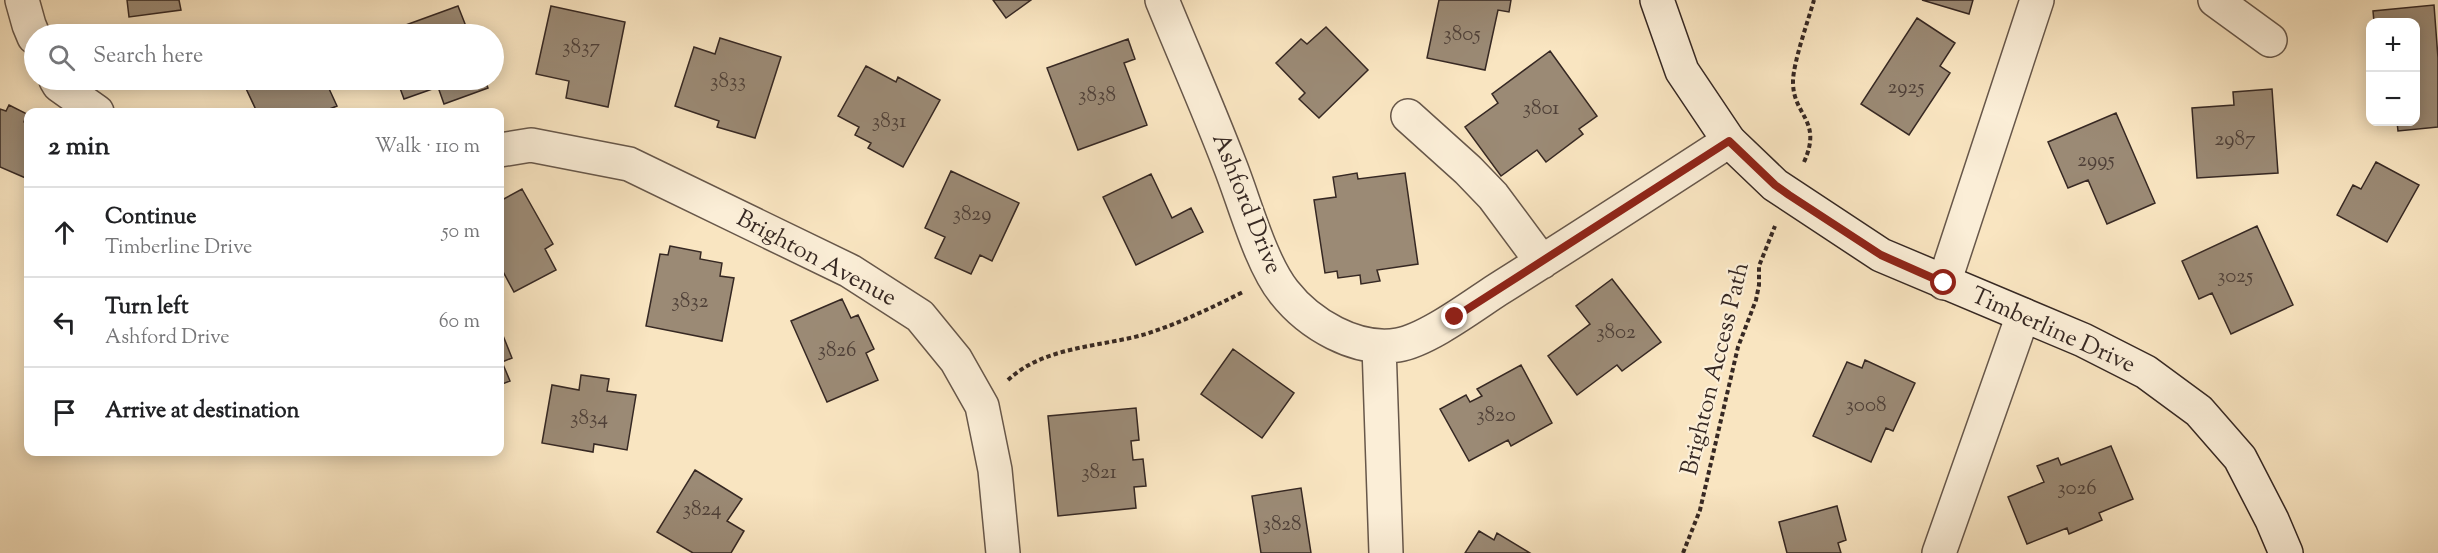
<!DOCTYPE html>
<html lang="en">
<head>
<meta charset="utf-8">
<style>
  body { margin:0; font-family:"Sorts Mill Goudy",serif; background:#f2f2f2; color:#202124 }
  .controls { position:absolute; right:18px; top:18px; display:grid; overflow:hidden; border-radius:12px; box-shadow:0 3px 15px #0003 }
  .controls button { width:54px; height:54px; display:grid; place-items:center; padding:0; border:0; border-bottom:2px solid #e0e0e0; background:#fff; color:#202124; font:30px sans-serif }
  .stop { position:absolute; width:18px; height:18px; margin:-14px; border:4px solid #8f2418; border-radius:50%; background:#fff }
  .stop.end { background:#8f2418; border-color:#fff; box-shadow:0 2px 6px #0008 }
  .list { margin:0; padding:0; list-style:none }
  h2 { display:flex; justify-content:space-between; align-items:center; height:78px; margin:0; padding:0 24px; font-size:26px }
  h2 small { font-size:20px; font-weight:400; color:#757577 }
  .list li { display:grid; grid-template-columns:39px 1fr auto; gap:18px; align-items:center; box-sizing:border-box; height:90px; padding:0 24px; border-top:2px solid #e0e0e0 }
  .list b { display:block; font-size:22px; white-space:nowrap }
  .list p { margin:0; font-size:20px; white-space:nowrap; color:#757577 }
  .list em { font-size:20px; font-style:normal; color:#757577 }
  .icon { flex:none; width:33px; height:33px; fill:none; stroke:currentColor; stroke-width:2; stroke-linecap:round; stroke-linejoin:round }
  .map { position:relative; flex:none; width:2438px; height:553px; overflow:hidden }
  .search { position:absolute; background:#fff; box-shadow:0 3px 15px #0003; left:24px; top:24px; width:480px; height:66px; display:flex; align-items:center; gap:15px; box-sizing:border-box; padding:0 21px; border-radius:33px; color:#757577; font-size:22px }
  .panel { position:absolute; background:#fff; box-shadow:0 3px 15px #0003; left:24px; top:108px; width:480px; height:348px; border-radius:12px }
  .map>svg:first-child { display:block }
  .building { fill:#9b8a75; stroke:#362823; stroke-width:1.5 }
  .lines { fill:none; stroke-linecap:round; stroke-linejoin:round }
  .street-casing { stroke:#67574a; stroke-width:36 }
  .secondary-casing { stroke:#362823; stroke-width:36 }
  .path { stroke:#362823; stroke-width:4; stroke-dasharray:4.5 3; stroke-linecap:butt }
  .street { stroke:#fbeed7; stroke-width:33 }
  .secondary { stroke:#fbeed7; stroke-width:33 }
  .route { stroke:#8f2418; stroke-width:8 }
  .labels { text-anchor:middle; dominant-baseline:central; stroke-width:4.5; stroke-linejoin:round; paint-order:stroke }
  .number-label { font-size:21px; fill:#4f4038 }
  .street-label { font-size:24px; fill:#362823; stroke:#fbeed7 }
</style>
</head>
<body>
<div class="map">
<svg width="2438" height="553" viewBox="0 0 2438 553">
  <rect width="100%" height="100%" fill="#f9e5c1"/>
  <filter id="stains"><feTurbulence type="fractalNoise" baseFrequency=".00333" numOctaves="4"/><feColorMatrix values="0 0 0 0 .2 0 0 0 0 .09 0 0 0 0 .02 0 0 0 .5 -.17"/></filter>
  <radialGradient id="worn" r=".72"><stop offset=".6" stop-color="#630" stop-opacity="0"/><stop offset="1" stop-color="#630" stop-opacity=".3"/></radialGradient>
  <path class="building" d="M127,0H179L181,10L129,17Z
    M993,0H1031L1006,18Z
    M1439,0H1511L1509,12L1498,10L1485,70L1427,58Z
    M1922,0H1973L1969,14Z
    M2434,5L2438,58V127L2398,131L2397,122H2416V22H2374L2373,11Z
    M458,6L469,34H381Z
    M551,6L625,22L608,107L566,98L569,81L536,74Z
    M1917,18L1955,43L1940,66L1950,73L1909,135L1861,104Z
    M1326,27L1368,70L1319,118L1299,99L1305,93L1276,63L1301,39L1307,44Z
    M720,38L781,57L755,138L717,127L719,121L675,106L694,47L715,54Z
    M1128,39L1135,59L1124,63L1147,125L1078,150L1047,68Z
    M1550,51L1597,116L1579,129L1583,134L1546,162L1537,150L1501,176L1465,127L1498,103L1492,94Z
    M866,66L896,82L898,77L940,100L903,167L868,148L871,143L855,135L859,127L838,116Z
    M242,80H325L337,106L322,112H257Z
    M397,80H485L488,88L444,104L438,87L404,99Z
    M2272,89L2278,173L2197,178L2192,108L2234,105L2233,92Z
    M9,105L27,114L24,122L28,124V179L0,167V109L6,111Z
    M2116,113L2155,203L2107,224L2088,180L2068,188L2048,142Z
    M2376,162L2419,185L2387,242L2337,215L2353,185L2361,189Z
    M951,171L1019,203L992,261L980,255L971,274L935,258L945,237L925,228Z
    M1357,173L1358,179L1405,173L1418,264L1377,270L1380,281L1361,284L1360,275L1338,278L1337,271L1325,273L1314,200L1336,197L1333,177Z
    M1151,174L1172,218L1191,208L1203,232L1136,265L1103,197Z
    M522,189L553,244L545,249L556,270L514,292L500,266V201Z
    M2257,226L2293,305L2231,334L2212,293L2199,299L2182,261Z
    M670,246L701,252L700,259L722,263L720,276L734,278L722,341L646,326L660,254L668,255Z
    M1612,279L1661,342L1622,371L1617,365L1577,395L1548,356L1590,324L1576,306Z
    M842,299L851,318L858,315L874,349L866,353L878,380L827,402L791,321Z
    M500,328L512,358L502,362L510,381L500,385Z
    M1233,349L1294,393L1262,438L1201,394Z
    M1865,360L1915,383L1893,431L1886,428L1871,462L1813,436L1847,362L1862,368Z
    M1521,365L1552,423L1511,446L1508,440L1469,461L1440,409L1466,395L1470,402L1482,396L1477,389Z
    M581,375L609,379L607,391L636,395L627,450L594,444L593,452L542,443L552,385L579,390Z
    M1136,408L1139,440L1131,441L1133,460L1143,459L1146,486L1134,487L1136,508L1058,516L1048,416Z
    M2111,446L2133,499L2099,513L2102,520L2069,534L2067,528L2027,544L2008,497L2044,482L2037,466L2058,458L2061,465Z
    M695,470L742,499L727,521L744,531L731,553H693L657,532Z
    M1301,488L1311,553H1261L1252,496Z
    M1837,506L1846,540L1838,543L1841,553H1787L1779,522Z
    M1479,531L1494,540L1497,533L1530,553H1465Z"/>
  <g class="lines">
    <g class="street-casing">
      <path id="street" d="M22,0L29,25L34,37
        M1162,0C1184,54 1208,108 1229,163C1244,200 1260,262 1284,292C1309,324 1356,352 1398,345C1427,340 1471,307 1497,290C1575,241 1652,191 1729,141
        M2215,0L2270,40
        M56,80L59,85L97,112
        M1408,116L1468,170L1493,196L1542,262
        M500,150L531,145L629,164L850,271L920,316L956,360L982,406L995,470L1003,553
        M1944,283L2037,0
        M1379,346L1386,553
        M1939,553L2023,315"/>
    </g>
    <g class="secondary-casing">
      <path id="secondary" d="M1657,0L1682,71L1729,141L1775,185L1881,255L2083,340L2146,372L2199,411L2240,458L2272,520L2286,553"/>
    </g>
    <path class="path" d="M1804,162C1823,120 1793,116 1793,82C1793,63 1808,21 1814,0
      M1008,380C1044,346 1101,347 1146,334C1180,323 1211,308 1243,292
      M1683,553L1700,510L1738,347L1756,300L1759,285V266L1775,226"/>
    <use href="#street" class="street"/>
    <use href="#secondary" class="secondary"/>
  </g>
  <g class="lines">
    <path class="route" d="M1455,317L1729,141L1775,185L1789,195L1881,255L1944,283"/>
  </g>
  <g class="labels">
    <g class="number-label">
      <text x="1462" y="35">3805</text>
      <text x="581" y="48">3837</text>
      <text x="728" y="82">3833</text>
      <text x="1906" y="88">2925</text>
      <text x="1097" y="96">3838</text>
      <text x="1541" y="109">3801</text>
      <text x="889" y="122">3831</text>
      <text x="2235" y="140">2987</text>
      <text x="2096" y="161">2995</text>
      <text x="972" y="215">3829</text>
      <text x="2235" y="277">3025</text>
      <text x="690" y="302">3832</text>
      <text x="1616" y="333">3802</text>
      <text x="837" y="351">3826</text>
      <text x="1866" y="406">3008</text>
      <text x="1496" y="416">3820</text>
      <text x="589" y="419">3834</text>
      <text x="1099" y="473">3821</text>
      <text x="2077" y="489">3026</text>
      <text x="702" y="510">3824</text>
      <text x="1282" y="525">3828</text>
    </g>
    <g class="street-label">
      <text transform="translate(1246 204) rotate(68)">Ashford Drive</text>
      <text transform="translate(816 259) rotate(28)">Brighton Avenue</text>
      <text transform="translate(2053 331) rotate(24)">Timberline Drive</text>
      <text transform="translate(1716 369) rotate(-76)">Brighton Access Path</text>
    </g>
  </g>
  <rect width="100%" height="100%" filter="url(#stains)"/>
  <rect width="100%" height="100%" fill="url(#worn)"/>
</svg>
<div class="controls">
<button>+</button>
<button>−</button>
</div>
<div class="stop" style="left:1944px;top:283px"></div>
<div class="stop end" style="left:1455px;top:317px"></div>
<div class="search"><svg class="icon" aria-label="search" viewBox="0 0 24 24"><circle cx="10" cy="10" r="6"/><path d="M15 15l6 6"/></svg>Search here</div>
<section class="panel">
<h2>2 min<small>Walk · 110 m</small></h2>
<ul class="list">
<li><svg class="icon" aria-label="ahead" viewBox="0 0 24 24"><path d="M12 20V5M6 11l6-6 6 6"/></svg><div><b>Continue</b><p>Timberline Drive</p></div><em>50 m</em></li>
<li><svg class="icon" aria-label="left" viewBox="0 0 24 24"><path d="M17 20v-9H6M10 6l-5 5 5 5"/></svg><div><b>Turn left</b><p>Ashford Drive</p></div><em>60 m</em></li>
<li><svg class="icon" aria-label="arrive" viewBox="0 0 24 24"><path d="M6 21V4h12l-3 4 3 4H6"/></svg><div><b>Arrive at destination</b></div></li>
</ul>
</section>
</div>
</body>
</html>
